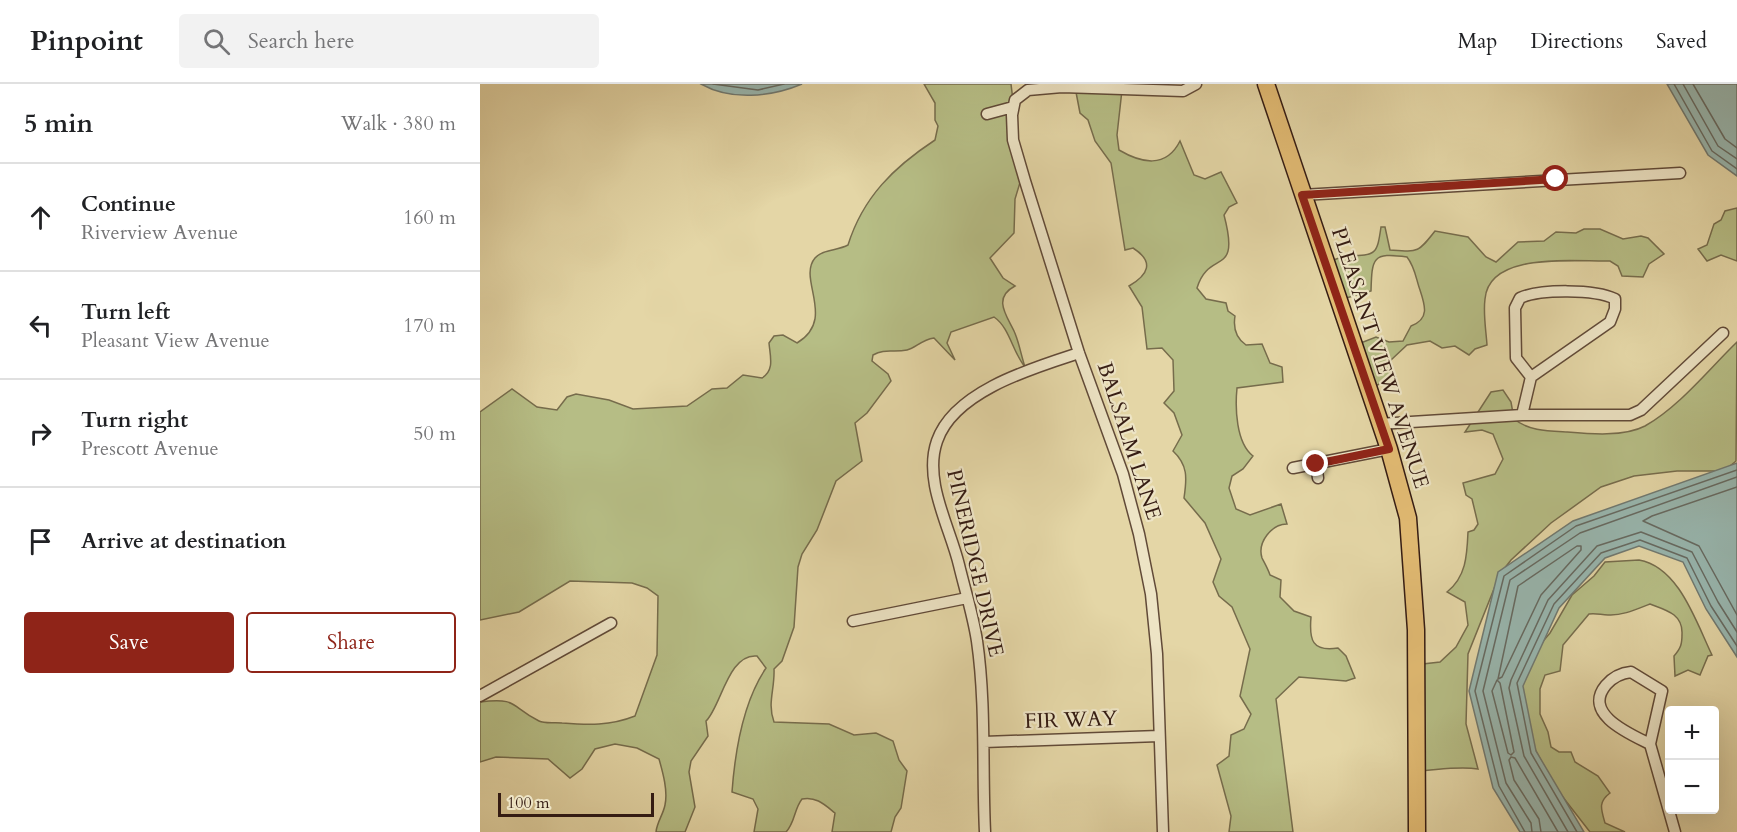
<!DOCTYPE html>
<html lang="en">
<head>
<meta charset="utf-8">
<style>
  body { margin:0; font-family:Cardo,serif; background:#f2f2f2; color:#202124 }
  .controls { position:absolute; right:18px; bottom:18px; display:grid; overflow:hidden; border-radius:6px; box-shadow:0 6px 24px #0002 }
  .controls button { width:54px; height:54px; display:grid; place-items:center; padding:0; border:0; border-bottom:2px solid #e0e0e0; background:#fff; color:#202124; font:30px sans-serif }
  .scale { position:absolute; left:18px; bottom:15px; width:156px; box-sizing:border-box; padding-left:6px; border:3px solid #351c13; border-top:0; font-size:16px; line-height:21px; white-space:nowrap; color:#351c13; -webkit-text-stroke:4px #ede4c5; paint-order:stroke }
  .stop { position:absolute; width:18px; height:18px; margin:-14px; border:4px solid #8f2418; border-radius:50%; background:#fff }
  .stop.end { background:#8f2418; border-color:#fff; box-shadow:0 2px 6px #0008 }
  .list { margin:0; padding:0; list-style:none }
  h2 { display:flex; justify-content:space-between; align-items:center; height:78px; margin:0; padding:0 24px; font-size:26px }
  h2 small { font-size:20px; font-weight:400; color:#757577 }
  .list li { display:grid; grid-template-columns:39px 1fr auto; gap:18px; align-items:center; box-sizing:border-box; height:108px; padding:0 24px; border-top:2px solid #e0e0e0 }
  .list b { display:block; font-size:22px; white-space:nowrap }
  .list p { margin:0; font-size:20px; white-space:nowrap; color:#757577 }
  .list em { font-size:20px; font-style:normal; color:#757577 }
  .actions { display:flex; gap:12px; padding:18px 24px }
  .actions a { flex:1; padding:14px 0; border:2px solid #8f2418; border-radius:6px; text-align:center; font-size:21px; color:#8f2418 }
  .actions .main { background:#8f2418; color:#fff }
  .icon { flex:none; width:33px; height:33px; fill:none; stroke:currentColor; stroke-width:2; stroke-linecap:round; stroke-linejoin:round }
  .map { position:relative; flex:none; width:1257px; height:748px; overflow:hidden }
  header { display:flex; align-items:center; gap:36px; box-sizing:border-box; height:84px; padding:0 30px; background:#fff; border-bottom:2px solid #e0e0e0 }
  header strong { font-size:28px }
  nav { display:flex; gap:33px; margin-inline-start:auto; font-size:21px }
  .search { width:420px; height:54px; background:#f2f2f2; display:flex; align-items:center; gap:15px; box-sizing:border-box; padding:0 21px; border-radius:6px; color:#757577; font-size:22px }
  main { display:flex }
  aside { flex:1; background:#fff }
  .map>svg:first-child { display:block }
  .green { fill:#b6bd85; stroke:#766c4c; stroke-width:1.5 }
  .water { fill:#98b7b0; stroke:#707971; stroke-width:1.5 }
  .lines { fill:none; stroke-linecap:round; stroke-linejoin:round }
  .shore { stroke:#666a62; stroke-width:1.5 }
  .minor-casing { stroke:#614a38; stroke-width:13 }
  .primary-casing { stroke:#351c13; stroke-width:19 }
  .minor { stroke:#ede4c5; stroke-width:10 }
  .primary { stroke:#e2bb73; stroke-width:16 }
  .route { stroke:#8f2418; stroke-width:8 }
  .labels { text-anchor:middle; dominant-baseline:central; stroke-width:4.5; stroke-linejoin:round; paint-order:stroke }
  .street-label { font-size:21px; fill:#351c13; stroke:#ede4c5 }
</style>
</head>
<body>
<header>
<strong>Pinpoint</strong>
<div class="search"><svg class="icon" aria-label="search" viewBox="0 0 24 24"><circle cx="10" cy="10" r="6"/><path d="M15 15l6 6"/></svg>Search here</div>
<nav><a>Map</a><a>Directions</a><a>Saved</a></nav>
</header>
<main>
<aside>
<h2>5 min<small>Walk · 380 m</small></h2>
<ul class="list">
<li><svg class="icon" aria-label="ahead" viewBox="0 0 24 24"><path d="M12 20V5M6 11l6-6 6 6"/></svg><div><b>Continue</b><p>Riverview Avenue</p></div><em>160 m</em></li>
<li><svg class="icon" aria-label="left" viewBox="0 0 24 24"><path d="M17 20v-9H6M10 6l-5 5 5 5"/></svg><div><b>Turn left</b><p>Pleasant View Avenue</p></div><em>170 m</em></li>
<li><svg class="icon" aria-label="right" viewBox="0 0 24 24"><path d="M7 20v-9h11M14 6l5 5-5 5"/></svg><div><b>Turn right</b><p>Prescott Avenue</p></div><em>50 m</em></li>
<li><svg class="icon" aria-label="arrive" viewBox="0 0 24 24"><path d="M6 21V4h12l-3 4 3 4H6"/></svg><div><b>Arrive at destination</b></div></li>
</ul>
<div class="actions"><a class="main">Save</a><a>Share</a></div>
</aside>
<div class="map">
<svg width="1257" height="748" viewBox="0 0 1257 748">
  <rect width="100%" height="100%" fill="#e4d6a6"/>
  <filter id="stains"><feTurbulence type="fractalNoise" baseFrequency=".00333" numOctaves="4"/><feColorMatrix values="0 0 0 0 .2 0 0 0 0 .09 0 0 0 0 .02 0 0 0 .5 -.17"/></filter>
  <radialGradient id="worn" r=".72"><stop offset=".6" stop-color="#630" stop-opacity="0"/><stop offset="1" stop-color="#630" stop-opacity=".3"/></radialGradient>
  <path class="green" d="M444,0H531L542,92L535,115L534,149L510,174L523,194L535,202C512,214 527,232 534,247C539,258 541,271 545,283C532,267 530,244 514,233L471,248L467,259L475,276L454,254C441,256 436,264 427,266C413,269 405,264 393,271L392,277L408,290L411,297L387,329L375,339L382,377L356,397L337,446L322,470L318,483L314,543L302,577L294,585C295,605 287,619 294,638L349,640L374,651L396,649L413,657L419,676L427,687L421,724L415,733L411,748H352L355,729C345,721 336,712 322,715C314,725 315,739 306,748H274L278,725L273,715L252,708C255,667 263,618 286,584L277,572C248,569 241,623 226,637L228,652L211,677L209,688L215,723L205,748H176C177,738 183,731 185,721C188,707 183,689 179,675L157,664L135,660L115,665L102,685L90,694L68,675L16,673L0,678V618C39,613 30,623 59,637C65,640 75,638 82,639C108,641 130,642 155,632L177,571L178,512L167,504L152,499L90,497L39,528L0,536V328L32,305L57,323L77,326L87,313L96,310L129,316L153,325L207,322L232,305L247,304L263,291L282,294C295,286 290,272 289,259L294,252L303,251L317,259C357,235 317,195 335,174C343,165 357,167 368,161C383,113 414,83 455,56L458,42L455,36V19Z
    M595,3L642,6L637,51L639,66C661,79 686,85 700,57L714,91L725,95L741,88L757,119L749,123L744,131C761,195 729,164 717,204L726,215L746,219L748,227L755,232C753,244 756,254 766,261L782,260L790,279L802,283L803,298L757,304C755,324 756,359 773,372L763,385L752,392L749,404L756,425L770,431L801,420L807,440C792,440 777,458 782,474C785,480 788,485 790,491L801,496L800,513L814,527L831,533C829,556 832,568 858,564L866,572L875,594L866,597L819,593L796,615L813,748H749L751,732L737,681L749,672L751,651L764,645L771,630L760,612L770,565L752,523L739,512L733,498L741,475L725,439L704,414C707,394 708,381 693,367L702,351L694,329L684,319L694,307L693,276L682,264L667,265L662,223L649,202C668,191 675,178 653,164L645,166L631,79L615,57L608,36L600,29Z
    M1257,124V177L1241,171L1227,177L1218,165L1227,161L1234,140L1241,136L1245,127Z
    M901,143H905L910,166C938,168 938,169 955,147L988,153L1006,173L1016,178L1038,158L1064,157L1076,148L1096,149L1104,145H1120L1143,155L1161,152L1168,154L1184,170L1169,180L1163,193L1142,192L1138,182L1130,177C1095,178 1009,167 1005,215C1003,230 1006,246 1007,261L995,265L989,271L975,262L962,264L950,257L927,261L911,276V286L916,293L888,305L873,262L896,253L909,258L923,257L931,242C950,235 945,221 940,206C936,195 935,183 927,173C892,168 892,174 891,207L859,216L845,180C852,177 861,172 868,172C896,171 897,171 901,143Z
    M1257,258L1256,377L1244,387H1197L1154,392L1121,403L1071,439L1031,476L1020,490L988,570L986,640L998,685C978,682 958,686 938,687L934,581L960,578L976,563L988,541L985,518L967,508C986,493 987,472 988,448L994,446L998,440L992,415L986,411L983,399L1015,390L1023,375L1013,350L1002,346L985,348L1011,308L1023,306L1031,318L1034,335C1049,347 1068,347 1087,348C1110,350 1144,353 1165,342C1200,322 1229,285 1257,258Z
    M1159,476C1199,483 1216,538 1232,571L1228,572L1220,591L1208,586L1195,592L1194,572C1201,564 1202,560 1202,550C1203,530 1186,526 1170,520C1157,525 1142,532 1128,531C1121,531 1117,529 1109,530L1083,561L1080,587L1065,591L1060,605V630L1068,648L1071,663L1079,668H1091L1095,678L1118,692L1130,709C1118,718 1121,725 1125,739L1145,748H1110L1075,703L1047,650L1040,599L1059,562L1070,549L1092,511L1114,492L1125,478Z"/>
  <path class="water" d="M221,0H322C291,13 251,17 221,0Z
    M1187,0H1257V92L1228,71Z
    M1257,379V573L1226,525L1203,478L1159,462L1125,474L1079,524L1043,602L1056,667L1104,748H1040L1013,704L989,607L1018,488L1093,437Z"/>
  <g class="lines">
    <path class="shore" d="M233,0L278,6L304,0
      M1194,0L1232,67L1257,85
      M1203,0L1238,62L1257,75
      M1213,0L1245,55L1257,64
      M1257,403L1172,432L1163,437L1219,462L1257,531
      M1097,462H1101V466L1061,511L1022,593L1018,595L1038,502Z
      M1017,596L1020,599L1034,668L1031,671L1028,669L1012,607Z
      M1045,748L1019,702L995,607L1024,492L1096,442L1257,386
      M1052,748L1051,739L1026,699L1003,607L1030,496L1100,449L1257,393
      M1061,748L1059,735L1034,696L1029,676L1031,673L1035,674L1078,748
      M1088,748L1044,672L1029,604L1031,596L1068,516L1117,462L1161,448L1212,468L1238,518L1257,548
      M1097,748L1051,669L1037,599L1074,520L1121,469L1160,456L1207,474L1231,522L1257,562"/>
    <g class="minor-casing">
      <path id="minor" d="M507,30L533,23
        M822,111L1200,89
        M1042,331L1051,293L1036,274L1035,224L1040,214C1060,205 1115,205 1135,215V225L1130,238L1051,293
        M899,340L1042,331H1150L1161,326L1243,249
        M836,380L838,394
        M813,384L909,365
        M373,537L487,514
        M0,612L131,539
        M504,658L679,652
        M1170,660C1150,650 1102,630 1126,601C1133,593 1141,589 1151,588L1182,607L1170,660L1195,748
        M505,748C502,684 506,620 497,557C493,531 485,506 479,481C470,443 443,397 457,357C474,307 553,284 599,269
        M683,748L677,570L671,510L659,450L643,390L599,269L545,97L533,56L532,31L535,16L548,6L582,3L703,7L716,0"/>
    </g>
    <g class="primary-casing">
      <path id="primary" d="M786,0L909,365L928,434L936,546L937,748"/>
    </g>
    <use href="#minor" class="minor"/>
    <use href="#primary" class="primary"/>
  </g>
  <g class="lines">
    <path class="route" d="M836,380L909,365L822,111L1076,95"/>
  </g>
  <g class="labels">
    <g class="street-label">
      <text transform="translate(900 274) rotate(72)">PLEASANT VIEW AVENUE</text>
      <text transform="translate(649 357) rotate(72)">BALSALM LANE</text>
      <text transform="translate(495 479) rotate(77)">PINERIDGE DRIVE</text>
      <text transform="translate(591 636) rotate(-2)">FIR WAY</text>
    </g>
  </g>
  <rect width="100%" height="100%" filter="url(#stains)"/>
  <rect width="100%" height="100%" fill="url(#worn)"/>
</svg>
<div class="controls">
<button>+</button>
<button>−</button>
</div>
<div class="scale">100 m</div>
<div class="stop" style="left:1076px;top:95px"></div>
<div class="stop end" style="left:836px;top:380px"></div>
</div>
</main>
</body>
</html>
